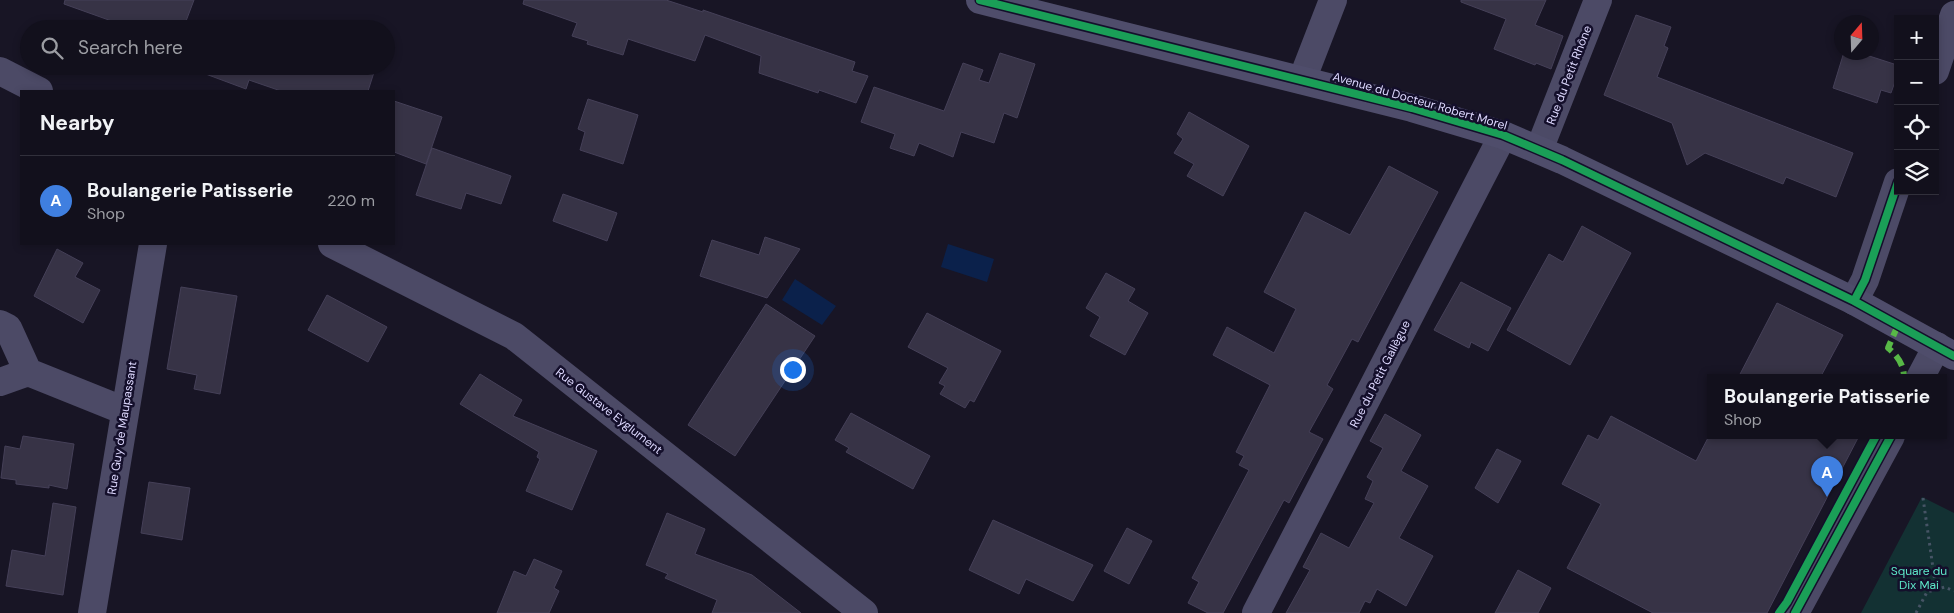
<!DOCTYPE html>
<html lang="en">
<head>
<meta charset="utf-8">
<style>
  body { margin:0; font-family:"DM Sans",sans-serif; background:#1f1e29; color:#f1f3f6 }
  .controls { position:absolute; right:15px; top:15px; display:grid; overflow:hidden; border-radius:0px; box-shadow:0 2px 8px #0003 }
  .controls button { width:45px; height:45px; display:grid; place-items:center; padding:0; border:0; border-bottom:1px solid #31303b; background:#12101c; color:#f1f3f6; font:25px sans-serif }
  .compass { position:absolute; left:1834px; top:15px; width:45px; height:45px; border-radius:50%; background:#12101c; box-shadow:0 2px 8px #0003; rotate:19deg }
  .you { position:absolute; left:792px; top:369px; width:18px; height:18px; margin:-12px; border:4px solid #fff; border-radius:50%; background:#1a73e8; box-shadow:0 0 0 8px #1a73e833 }
  .badge { display:grid; place-items:center; width:32px; height:32px; border-radius:50%; background:#9994b3; color:#fff; font-size:16px; font-weight:700 }
  .pin { position:absolute; translate:-50% -41px; filter:drop-shadow(0 1px 2px #0008) }
  .pin::after { content:''; position:absolute; top:26px; width:18px; height:15px; background:inherit; clip-path:polygon(0 0,100% 0,50% 100%) }
  .popup { position:absolute; left:1707px; top:374px; width:240px; height:65px; box-sizing:border-box; display:grid; place-content:center; border-radius:0px; background:#12101c; filter:drop-shadow(0 1px 4px #0005); font-size:16px; white-space:nowrap; color:#9c9da3 }
  .popup b { font-size:19px; color:#f1f3f6 }
  .popup::after { content:''; position:absolute; left:50%; top:100%; margin-left:-10px; border:10px solid transparent; border-top-color:#12101c }
  .list { margin:0; padding:0; list-style:none }
  h2 { display:flex; justify-content:space-between; align-items:center; height:65px; margin:0; padding:0 20px; font-size:21px }
  h2 small { font-size:16px; font-weight:400; color:#9c9da3 }
  .list li { display:grid; grid-template-columns:32px 1fr auto; gap:15px; align-items:center; box-sizing:border-box; height:90px; padding:0 20px; border-top:1px solid #31303b }
  .list b { display:block; font-size:19px; white-space:nowrap }
  .list p { margin:0; font-size:16px; white-space:nowrap; color:#9c9da3 }
  .list em { font-size:16px; font-style:normal; color:#9c9da3 }
  .icon { flex:none; width:28px; height:28px; fill:none; stroke:currentColor; stroke-width:2; stroke-linecap:round; stroke-linejoin:round }
  .map { position:relative; flex:none; width:1954px; height:613px; overflow:hidden }
  .search { position:absolute; background:#12101c; box-shadow:0 2px 8px #0003; left:20px; top:20px; width:375px; height:55px; display:flex; align-items:center; gap:12px; box-sizing:border-box; padding:0 18px; border-radius:28px; color:#9c9da3; font-size:19px }
  .panel { position:absolute; background:#12101c; box-shadow:0 2px 8px #0003; left:20px; top:90px; width:375px; height:155px; border-radius:0px }
  .map>svg:first-child { display:block }
  .green { fill:#133133 }
  .water { fill:#0b214b }
  .building { fill:#373346; stroke:#454058 }
  .lines { fill:none; stroke-linecap:round; stroke-linejoin:round }
  .path { stroke:#465465; stroke-width:3; stroke-dasharray:2.5 4; stroke-linecap:butt }
  .street { stroke:#4c4a66; stroke-width:28 }
  .secondary { stroke:#4f4d6b; stroke-width:28 }
  .quiet { stroke:#58b947; stroke-width:6; stroke-dasharray:12 6; stroke-linecap:butt }
  .cycleway-casing { stroke:#140f2b; stroke-width:11 }
  .cycleway { stroke:#1a9f57; stroke-width:8 }
  .labels { text-anchor:middle; dominant-baseline:central; stroke-width:5; stroke-linejoin:round; paint-order:stroke }
  .street-label { font-size:12px; fill:#ded9ff; stroke:#140f2b }
  .park-label { font-size:12px; fill:#5de7c8; stroke:#140f2b }
</style>
</head>
<body>
<div class="map">
<svg width="1954" height="613" viewBox="0 0 1954 613">
  <rect width="100%" height="100%" fill="#181525"/>
  <path class="green" d="M1922,497L1954,513V613H1861Z"/>
  <path class="water" d="M948,244L994,259L987,282L941,267Z
    M795,279L836,306L822,325L782,300Z"/>
  <path class="building" d="M65,0H194L183,29H134L64,4Z
    M524,0H666L703,12V10L855,62L852,71L868,76L856,103L819,90L818,93L759,73L761,56L705,35L695,61L628,39L623,55L587,44L588,41L572,36L577,23L523,4Z
    M1461,0H1546L1535,25L1563,36L1551,69L1536,63L1535,65L1494,49L1506,19L1461,2Z
    M1636,15L1671,27L1664,46L1668,48L1657,77L1853,153L1836,197L1786,177L1783,184L1705,153L1687,165L1672,123L1604,95Z
    M1844,52H1857L1897,65V76L1891,93L1881,90L1877,103L1833,88Z
    M1000,53L1035,64L1017,118L1004,113L994,143L961,132L953,157L919,143L914,156L890,148L895,134L861,122L874,87L944,111L963,63L983,70L979,80L989,83Z
    M205,66H376L368,91H281L249,80L246,89L203,73Z
    M588,99L638,115L623,164L580,150L585,132L578,129Z
    M394,101L442,117L426,164L394,152Z
    M1189,112L1249,146L1223,196L1187,176L1194,164L1174,153L1183,139L1177,134Z
    M432,148L511,176L501,204L466,193L461,209L416,195Z
    M1389,166L1438,192L1358,342L1352,339L1327,385L1333,389L1309,432L1323,439L1289,503L1284,500L1223,613H1208L1188,603L1199,582L1192,578L1249,470L1239,465L1244,456L1236,452L1270,385L1213,355L1227,327L1274,353L1296,309L1264,292L1305,212L1350,235Z
    M563,194L617,213L607,241L553,221Z
    M1582,226L1631,253L1570,365L1507,330L1549,254L1563,262Z
    M765,237L800,249L767,298L700,276L712,240L759,255Z
    M57,249L83,263L75,277L100,290L83,323L34,296Z
    M1106,273L1135,289L1128,301L1148,313L1125,355L1090,336L1100,317L1086,308Z
    M1461,282L1511,308L1488,351L1471,342L1469,348L1434,330Z
    M181,287L237,296L220,394L194,389L197,375L167,369Z
    M327,295L387,327L368,362L308,330Z
    M1777,303L1843,335L1820,378H1738Z
    M766,304L815,336L735,456L688,425Z
    M927,313L1001,351L974,402L970,400L965,408L940,394L945,386L939,383L948,368L908,347Z
    M480,374L522,400L513,416L597,451L572,510L526,491L540,459L537,457L539,452L460,404Z
    M851,413L930,456L913,489L846,452L849,448L835,440Z
    M1385,414L1421,435L1401,471L1428,486L1399,538L1433,556L1406,606L1377,589L1370,603L1365,601L1359,613H1286L1310,570L1303,567L1321,533L1349,548L1374,503L1365,499L1373,481L1367,477L1383,448L1370,441Z
    M1611,416L1696,461L1709,436H1859L1767,613H1653L1567,568L1601,504L1562,484L1588,435L1598,440Z
    M23,436L74,444L67,489L49,485V488L16,484V480L1,478L5,446L20,449Z
    M1497,449L1521,461L1498,503L1475,488Z
    M149,482L190,488L182,540L141,533Z
    M53,503L76,507L63,595L6,586L12,550L45,556Z
    M667,513L705,529L695,554L752,575L801,613H712L717,600L665,578L668,574L646,565Z
    M993,520L1093,565L1073,601L1026,579L1019,594L969,570Z
    M1127,528L1152,541L1129,584L1104,571Z
    M534,559L562,571L554,588L559,591L549,613H497L514,571L526,576Z
    M1518,570L1551,588L1538,613H1495Z"/>
  <g class="lines">
    <path class="path" d="M1923,498L1936,589
      M1916,613L1927,592L1945,587L1954,591"/>
    <path class="street" d="M0,71L39,91
      M1935,71L1954,15
      M1302,80L1333,0
      M1539,150L1598,0
      M332,244L514,336L864,613
      M1854,301L1865,280L1898,182
      M0,324L8,328L28,372
      M1920,378L1937,346
      M0,382L28,372L125,411
      M92,613L153,244
      M1256,613L1503,135
      M1795,613L1891,436"/>
    <path class="secondary" d="M980,0L1412,108L1503,135L1562,160L1854,301L1954,356"/>
    <path class="quiet" d="M1898,325L1888,348C1898,356 1904,365 1904,378"/>
    <g class="cycleway-casing">
      <path id="cycleway" d="M980,0L1412,108L1503,135L1562,160L1854,301L1954,356
        M1854,301L1865,280L1898,182
        M1779,613L1787,602L1876,436
        M1795,613L1891,436"/>
    </g>
    <use href="#cycleway" class="cycleway"/>
  </g>
  <g class="labels">
    <g class="street-label">
      <text transform="translate(1569 75) rotate(-69)">Rue du Petit Rhône</text>
      <text transform="translate(1420 101) rotate(16)">Avenue du Docteur Robert Morel</text>
      <text transform="translate(1380 374) rotate(-63)">Rue du Petit Gallègue</text>
      <text transform="translate(609 411) rotate(38)">Rue Gustave Eyglument</text>
      <text transform="translate(122 428) rotate(-81)">Rue Guy de Maupassant</text>
    </g>
    <g class="park-label">
      <text x="1919" y="571">Square du<tspan x="1919" dy="14">Dix Mai</tspan></text>
    </g>
  </g>
</svg>
<div class="controls">
<button>+</button>
<button>−</button>
<button><svg class="icon" aria-label="locate" viewBox="0 0 24 24"><circle cx="12" cy="12" r="6"/><path d="M12 2v4M12 18v4M2 12h4M18 12h4"/></svg></button>
<button><svg class="icon" aria-label="layers" viewBox="0 0 24 24"><path d="M12 4l9 5-9 5-9-5zM3 14l9 5 9-5"/></svg></button>
</div>
<svg class="compass" viewBox="-18 -18 36 36"><path d="M0-13l5 13h-10z" fill="#e53935"/><path d="M0 13l5-13h-10z" fill="#9c9da3"/></svg>
<div class="you"></div>
<div class="pin badge" style="left:1827px;top:497px;background:#3f7fe0">A</div>
<div class="popup"><b>Boulangerie Patisserie</b>Shop</div>
<div class="search"><svg class="icon" aria-label="search" viewBox="0 0 24 24"><circle cx="10" cy="10" r="6"/><path d="M15 15l6 6"/></svg>Search here</div>
<section class="panel">
<h2>Nearby<small></small></h2>
<ul class="list">
<li><span class="badge" style="background:#3f7fe0">A</span><div><b>Boulangerie Patisserie</b><p>Shop</p></div><em>220 m</em></li>
</ul>
</section>
</div>
</body>
</html>
